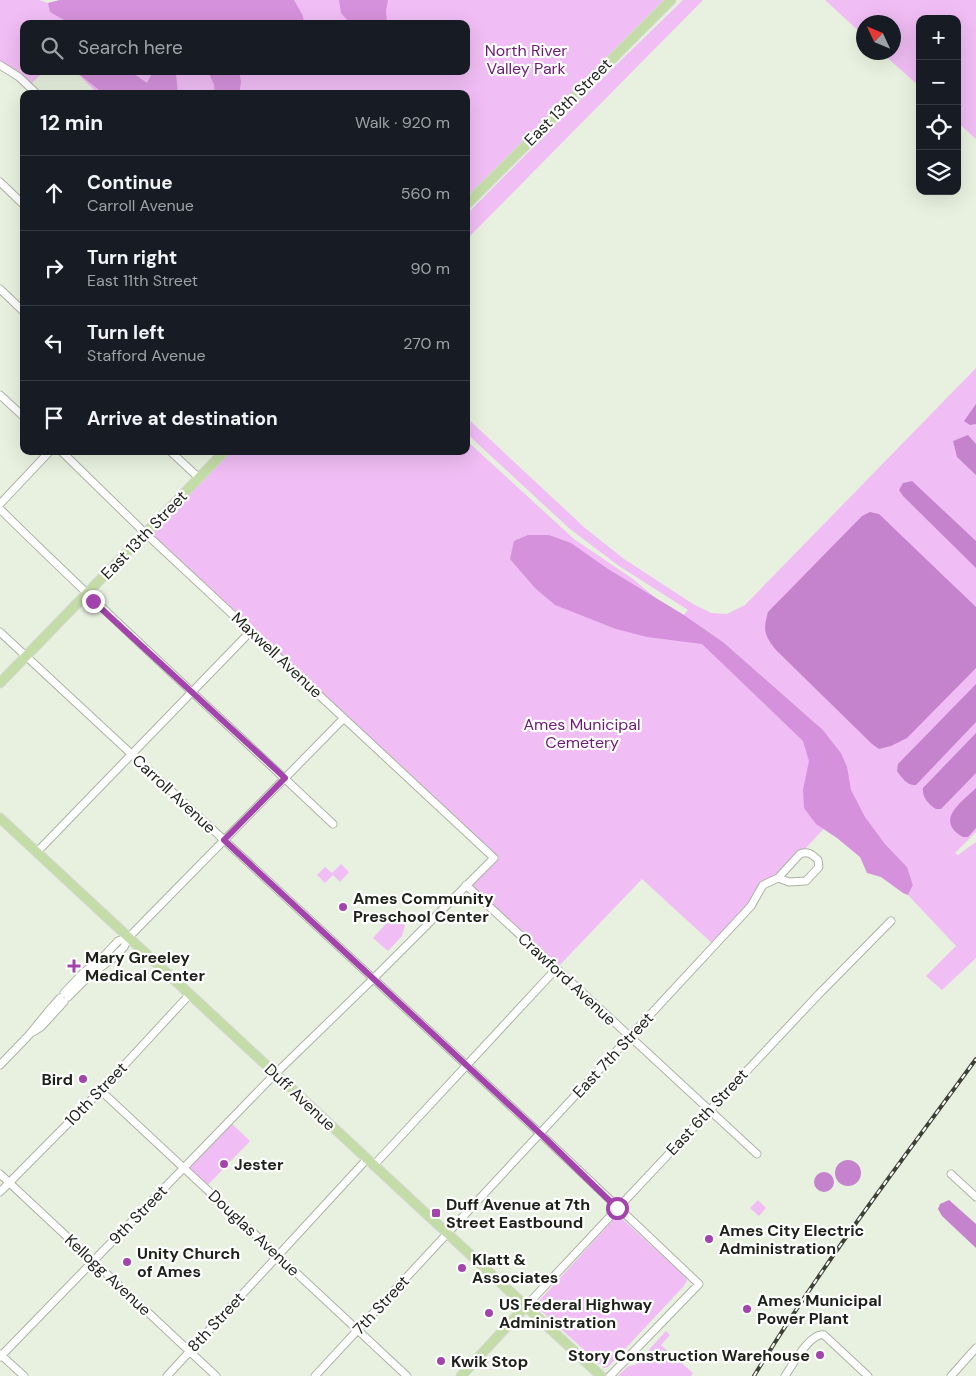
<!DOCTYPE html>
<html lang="en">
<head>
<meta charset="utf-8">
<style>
  body { margin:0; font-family:"DM Sans",sans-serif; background:#20242c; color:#f1f3f6 }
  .controls { position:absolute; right:15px; top:15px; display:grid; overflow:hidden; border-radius:10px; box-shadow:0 5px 20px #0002 }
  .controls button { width:45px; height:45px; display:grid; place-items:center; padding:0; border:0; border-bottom:1px solid #363941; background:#171b24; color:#f1f3f6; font:25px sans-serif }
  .compass { position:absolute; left:856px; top:15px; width:45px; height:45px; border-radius:50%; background:#171b24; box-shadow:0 5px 20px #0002; rotate:314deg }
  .stop { position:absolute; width:15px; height:15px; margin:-11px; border:4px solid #a344ad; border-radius:50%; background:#fff }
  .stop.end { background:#a344ad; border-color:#fff; box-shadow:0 1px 5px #0008 }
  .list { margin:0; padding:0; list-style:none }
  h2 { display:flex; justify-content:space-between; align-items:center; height:65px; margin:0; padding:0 20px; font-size:21px }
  h2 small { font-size:16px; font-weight:400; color:#9ea1a6 }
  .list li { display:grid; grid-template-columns:32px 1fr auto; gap:15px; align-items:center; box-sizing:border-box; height:75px; padding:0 20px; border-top:1px solid #363941 }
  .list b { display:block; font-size:19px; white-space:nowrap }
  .list p { margin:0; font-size:16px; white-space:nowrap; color:#9ea1a6 }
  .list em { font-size:16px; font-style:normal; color:#9ea1a6 }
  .icon { flex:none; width:28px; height:28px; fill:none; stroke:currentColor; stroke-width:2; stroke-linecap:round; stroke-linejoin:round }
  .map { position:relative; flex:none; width:976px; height:1376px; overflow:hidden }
  .search { position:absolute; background:#171b24; box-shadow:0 5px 20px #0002; left:20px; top:20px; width:450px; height:55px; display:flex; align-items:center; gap:12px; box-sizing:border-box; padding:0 18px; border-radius:10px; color:#9ea1a6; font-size:19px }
  .panel { position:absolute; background:#171b24; box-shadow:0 5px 20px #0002; left:20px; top:90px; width:450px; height:365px; border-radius:10px }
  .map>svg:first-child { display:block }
  .green { fill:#f0bdf4 }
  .forest { fill:#d591db }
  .water { fill:#c683cd }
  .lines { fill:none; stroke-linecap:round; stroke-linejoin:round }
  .minor-casing { stroke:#abb3a3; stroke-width:9 }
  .major-casing { stroke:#d6d7d6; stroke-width:11 }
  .minor { stroke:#fff; stroke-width:7 }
  .major { stroke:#c4dca7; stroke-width:9 }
  .rail-casing { stroke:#3c4037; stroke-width:4 }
  .rail { stroke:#fff; stroke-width:2; stroke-dasharray:5.5; stroke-linecap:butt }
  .route { stroke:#a344ad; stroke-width:6 }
  .poi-dot { fill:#a344ad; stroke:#fff; stroke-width:2 }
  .labels { text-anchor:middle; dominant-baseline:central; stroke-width:4.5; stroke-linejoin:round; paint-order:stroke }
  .park-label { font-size:16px; fill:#6c1a75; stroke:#fff }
  .street-label { font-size:16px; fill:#1e211a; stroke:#fff }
  .poi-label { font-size:16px; font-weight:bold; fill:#1e211a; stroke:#fff; text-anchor:start }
</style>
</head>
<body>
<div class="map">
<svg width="976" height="1376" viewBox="0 0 976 1376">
  <rect width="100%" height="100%" fill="#e8f1df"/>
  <path class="green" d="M0,0H39L48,3L60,0H671L466,205V94H98L75,71H466V24H24V71H44L29,86L0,65Z
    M683,0H703L466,240V215L579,101Z
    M825,0H976V139L957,122V19H920V87L882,53L894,52V22H864L863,35Z
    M976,368V832L955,853L958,855L976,842V958L942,990L926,976L956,946L908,895L913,885L907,867L885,844L865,818L854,797L800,854L771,881L714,945L642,879L556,969L466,885L493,858L145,533L225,451H466V440L574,539L633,579L841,753L823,730L723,642L684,615L688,610L619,566L570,529L466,433V417L585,528L624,559L693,604L711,613L727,614L745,605Z
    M341,864L349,872L340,882L333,875L325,883L317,875L325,867L332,873Z
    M394,915L405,925L402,936L388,951L373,938Z
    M229,1121L250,1141L205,1188L184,1168Z
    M758,1200L766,1208L759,1216L750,1208Z
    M619,1216L686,1277L687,1281L683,1287L608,1367L604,1368L539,1309L537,1305L539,1301L614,1219Z
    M666,1331L670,1335L661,1345L693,1373L691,1376H618L628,1366L635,1365Z"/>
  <path class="forest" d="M60,0H294L303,16L304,24H287L267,20L256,24H71L50,12L48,3Z
    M339,0H388L386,10L387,24H351L341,13Z
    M75,71H130L147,83L153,71H174L176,74L178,94H104Z
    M208,71H239L241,82L239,94H215L214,85Z
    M528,535H549L571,543L608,569L684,615L723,642L823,730L841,753L847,767L851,790L865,817L885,844L907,867L913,885L908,895L903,893L881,877L867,873L860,857L837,838L816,824L804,808L803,790L809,761L803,741L702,644L647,637L616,629L555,605L535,588L510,559L514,541Z"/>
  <path class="water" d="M976,404V424L970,425L964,421Z
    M968,435L976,444V475L957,457L953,441Z
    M912,481L976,541V568L903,496L899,490L903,483Z
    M870,512L879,514L976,607V668L907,738L891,746L879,749L872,744L776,650C764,635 763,630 768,612L862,516Z
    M976,684V722L916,785C907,786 902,778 897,771L898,764Z
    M976,733V773L941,809H936C928,804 922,797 923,788Z
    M976,788V828L968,837H963C934,820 961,803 976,788Z
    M835 1173a13 13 0 1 1 26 0a13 13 0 1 1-26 0Z
    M814 1182a10 10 0 1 1 20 0a10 10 0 1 1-20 0Z
    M949,1200L976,1224V1248L942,1216L938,1209L940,1204Z"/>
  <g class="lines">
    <g class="minor-casing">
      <path id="minor" d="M0,65L19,77L37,94
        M0,182L24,205
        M0,289L24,312
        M0,395L24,417
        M170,451L199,478
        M0,504L50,451
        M0,509C109,617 222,719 333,824
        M0,632L546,1139L699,1284L610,1376
        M37,852L251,631
        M466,885L757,1154
        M64,993L83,973L103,957L118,941L129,937
        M68,997L88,977L112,959L124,947L129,937L344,718
        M53,1006L60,998
        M33,1032L41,1027L64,1002
        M0,1065L29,1035L51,1008
        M100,1090L407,1376
        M374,1165L556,969
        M0,1174L216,1376
        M951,1174L976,1197
        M0,1192L105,1086L190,994
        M526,1306L818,995L891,921
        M0,1354L24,1376
        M0,1357L275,1074L373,979L494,858L145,533L61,451
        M167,1376L367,1159
        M315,1376L751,906L763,885L778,878L800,854C808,851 812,854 818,860L819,867L806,881L789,882L778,878
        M785,1376C792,1366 810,1332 824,1335L868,1376
        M951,1376L976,1348"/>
    </g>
    <g class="major-casing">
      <path id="major" d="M466,205L671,0
        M0,683L225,451
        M0,818L601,1376
        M461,1376L526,1306"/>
    </g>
    <use href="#minor" class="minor"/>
    <use href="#major" class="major"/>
    <g class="rail-casing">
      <path id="rail" d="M754,1376C821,1266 900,1163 976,1059"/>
    </g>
    <use href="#rail" class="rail"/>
  </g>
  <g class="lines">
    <path class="route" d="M93,601L285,778L224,840L546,1139L617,1208"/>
  </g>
  <g class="poi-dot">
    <circle cx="343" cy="907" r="5"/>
    <path d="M71.5 958.5h5v5h5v5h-5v5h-5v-5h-5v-5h5z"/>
    <circle cx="83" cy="1079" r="5"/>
    <circle cx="224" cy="1164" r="5"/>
    <rect x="431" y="1208" width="10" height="10" rx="2.5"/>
    <circle cx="709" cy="1239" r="5"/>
    <circle cx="127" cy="1262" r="5"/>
    <circle cx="462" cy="1268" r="5"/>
    <circle cx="747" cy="1309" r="5"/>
    <circle cx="489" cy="1313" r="5"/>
    <circle cx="820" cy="1355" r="5"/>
    <circle cx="441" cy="1361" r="5"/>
  </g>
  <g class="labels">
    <g class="park-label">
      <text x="526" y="50">North River<tspan x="526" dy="18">Valley Park</tspan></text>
      <text x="582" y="724">Ames Municipal<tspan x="582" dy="18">Cemetery</tspan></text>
    </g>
    <g class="street-label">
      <text transform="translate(568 102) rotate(-45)">East 13th Street</text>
      <text transform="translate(144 535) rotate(-46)">East 13th Street</text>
      <text transform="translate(277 655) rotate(43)">Maxwell Avenue</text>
      <text transform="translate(174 794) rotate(43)">Carroll Avenue</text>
      <text transform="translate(567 979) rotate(43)">Crawford Avenue</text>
      <text transform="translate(613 1055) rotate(-47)">East 7th Street</text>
      <text transform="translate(96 1094) rotate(-46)">10th Street</text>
      <text transform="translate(300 1097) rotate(43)">Duff Avenue</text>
      <text transform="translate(707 1112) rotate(-47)">East 6th Street</text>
      <text transform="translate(138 1215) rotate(-46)">9th Street</text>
      <text transform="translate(254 1233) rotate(43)">Douglas Avenue</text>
      <text transform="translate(108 1275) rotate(43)">Kellogg Avenue</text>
      <text transform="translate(381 1305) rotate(-47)">7th Street</text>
      <text transform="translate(216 1322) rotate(-47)">8th Street</text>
    </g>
    <g class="poi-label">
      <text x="353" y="898">Ames Community<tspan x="353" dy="18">Preschool Center</tspan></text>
      <text x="85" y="957">Mary Greeley<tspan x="85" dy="18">Medical Center</tspan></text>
      <text x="73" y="1079" text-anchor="end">Bird</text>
      <text x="234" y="1164">Jester</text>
      <text x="446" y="1204">Duff Avenue at 7th<tspan x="446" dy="18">Street Eastbound</tspan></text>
      <text x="719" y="1230">Ames City Electric<tspan x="719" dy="18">Administration</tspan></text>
      <text x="137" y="1253">Unity Church<tspan x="137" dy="18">of Ames</tspan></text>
      <text x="472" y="1259">Klatt &amp;<tspan x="472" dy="18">Associates</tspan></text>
      <text x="757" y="1300">Ames Municipal<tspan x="757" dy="18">Power Plant</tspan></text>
      <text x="499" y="1304">US Federal Highway<tspan x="499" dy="18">Administration</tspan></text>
      <text x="810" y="1355" text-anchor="end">Story Construction Warehouse</text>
      <text x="451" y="1361">Kwik Stop</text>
    </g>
  </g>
</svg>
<div class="controls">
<button>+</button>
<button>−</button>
<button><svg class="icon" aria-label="locate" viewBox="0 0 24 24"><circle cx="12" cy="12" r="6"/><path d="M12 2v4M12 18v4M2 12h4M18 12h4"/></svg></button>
<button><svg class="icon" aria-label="layers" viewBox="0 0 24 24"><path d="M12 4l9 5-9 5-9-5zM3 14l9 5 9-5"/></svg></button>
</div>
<svg class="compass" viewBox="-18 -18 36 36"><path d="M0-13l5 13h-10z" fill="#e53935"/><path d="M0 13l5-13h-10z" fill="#9ea1a6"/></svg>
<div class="stop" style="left:617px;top:1208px"></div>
<div class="stop end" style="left:93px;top:601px"></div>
<div class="search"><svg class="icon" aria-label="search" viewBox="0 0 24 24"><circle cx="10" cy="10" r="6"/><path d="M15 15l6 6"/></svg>Search here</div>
<section class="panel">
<h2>12 min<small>Walk · 920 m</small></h2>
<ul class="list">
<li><svg class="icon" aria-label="ahead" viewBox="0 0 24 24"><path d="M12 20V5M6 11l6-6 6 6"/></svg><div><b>Continue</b><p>Carroll Avenue</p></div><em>560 m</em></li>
<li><svg class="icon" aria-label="right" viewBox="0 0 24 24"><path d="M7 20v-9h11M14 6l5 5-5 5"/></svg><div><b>Turn right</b><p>East 11th Street</p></div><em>90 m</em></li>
<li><svg class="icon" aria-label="left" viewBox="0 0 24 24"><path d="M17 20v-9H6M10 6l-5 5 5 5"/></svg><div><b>Turn left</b><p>Stafford Avenue</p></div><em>270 m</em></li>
<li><svg class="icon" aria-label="arrive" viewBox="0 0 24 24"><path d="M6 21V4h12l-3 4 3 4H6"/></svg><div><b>Arrive at destination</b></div></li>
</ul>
</section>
</div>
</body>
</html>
